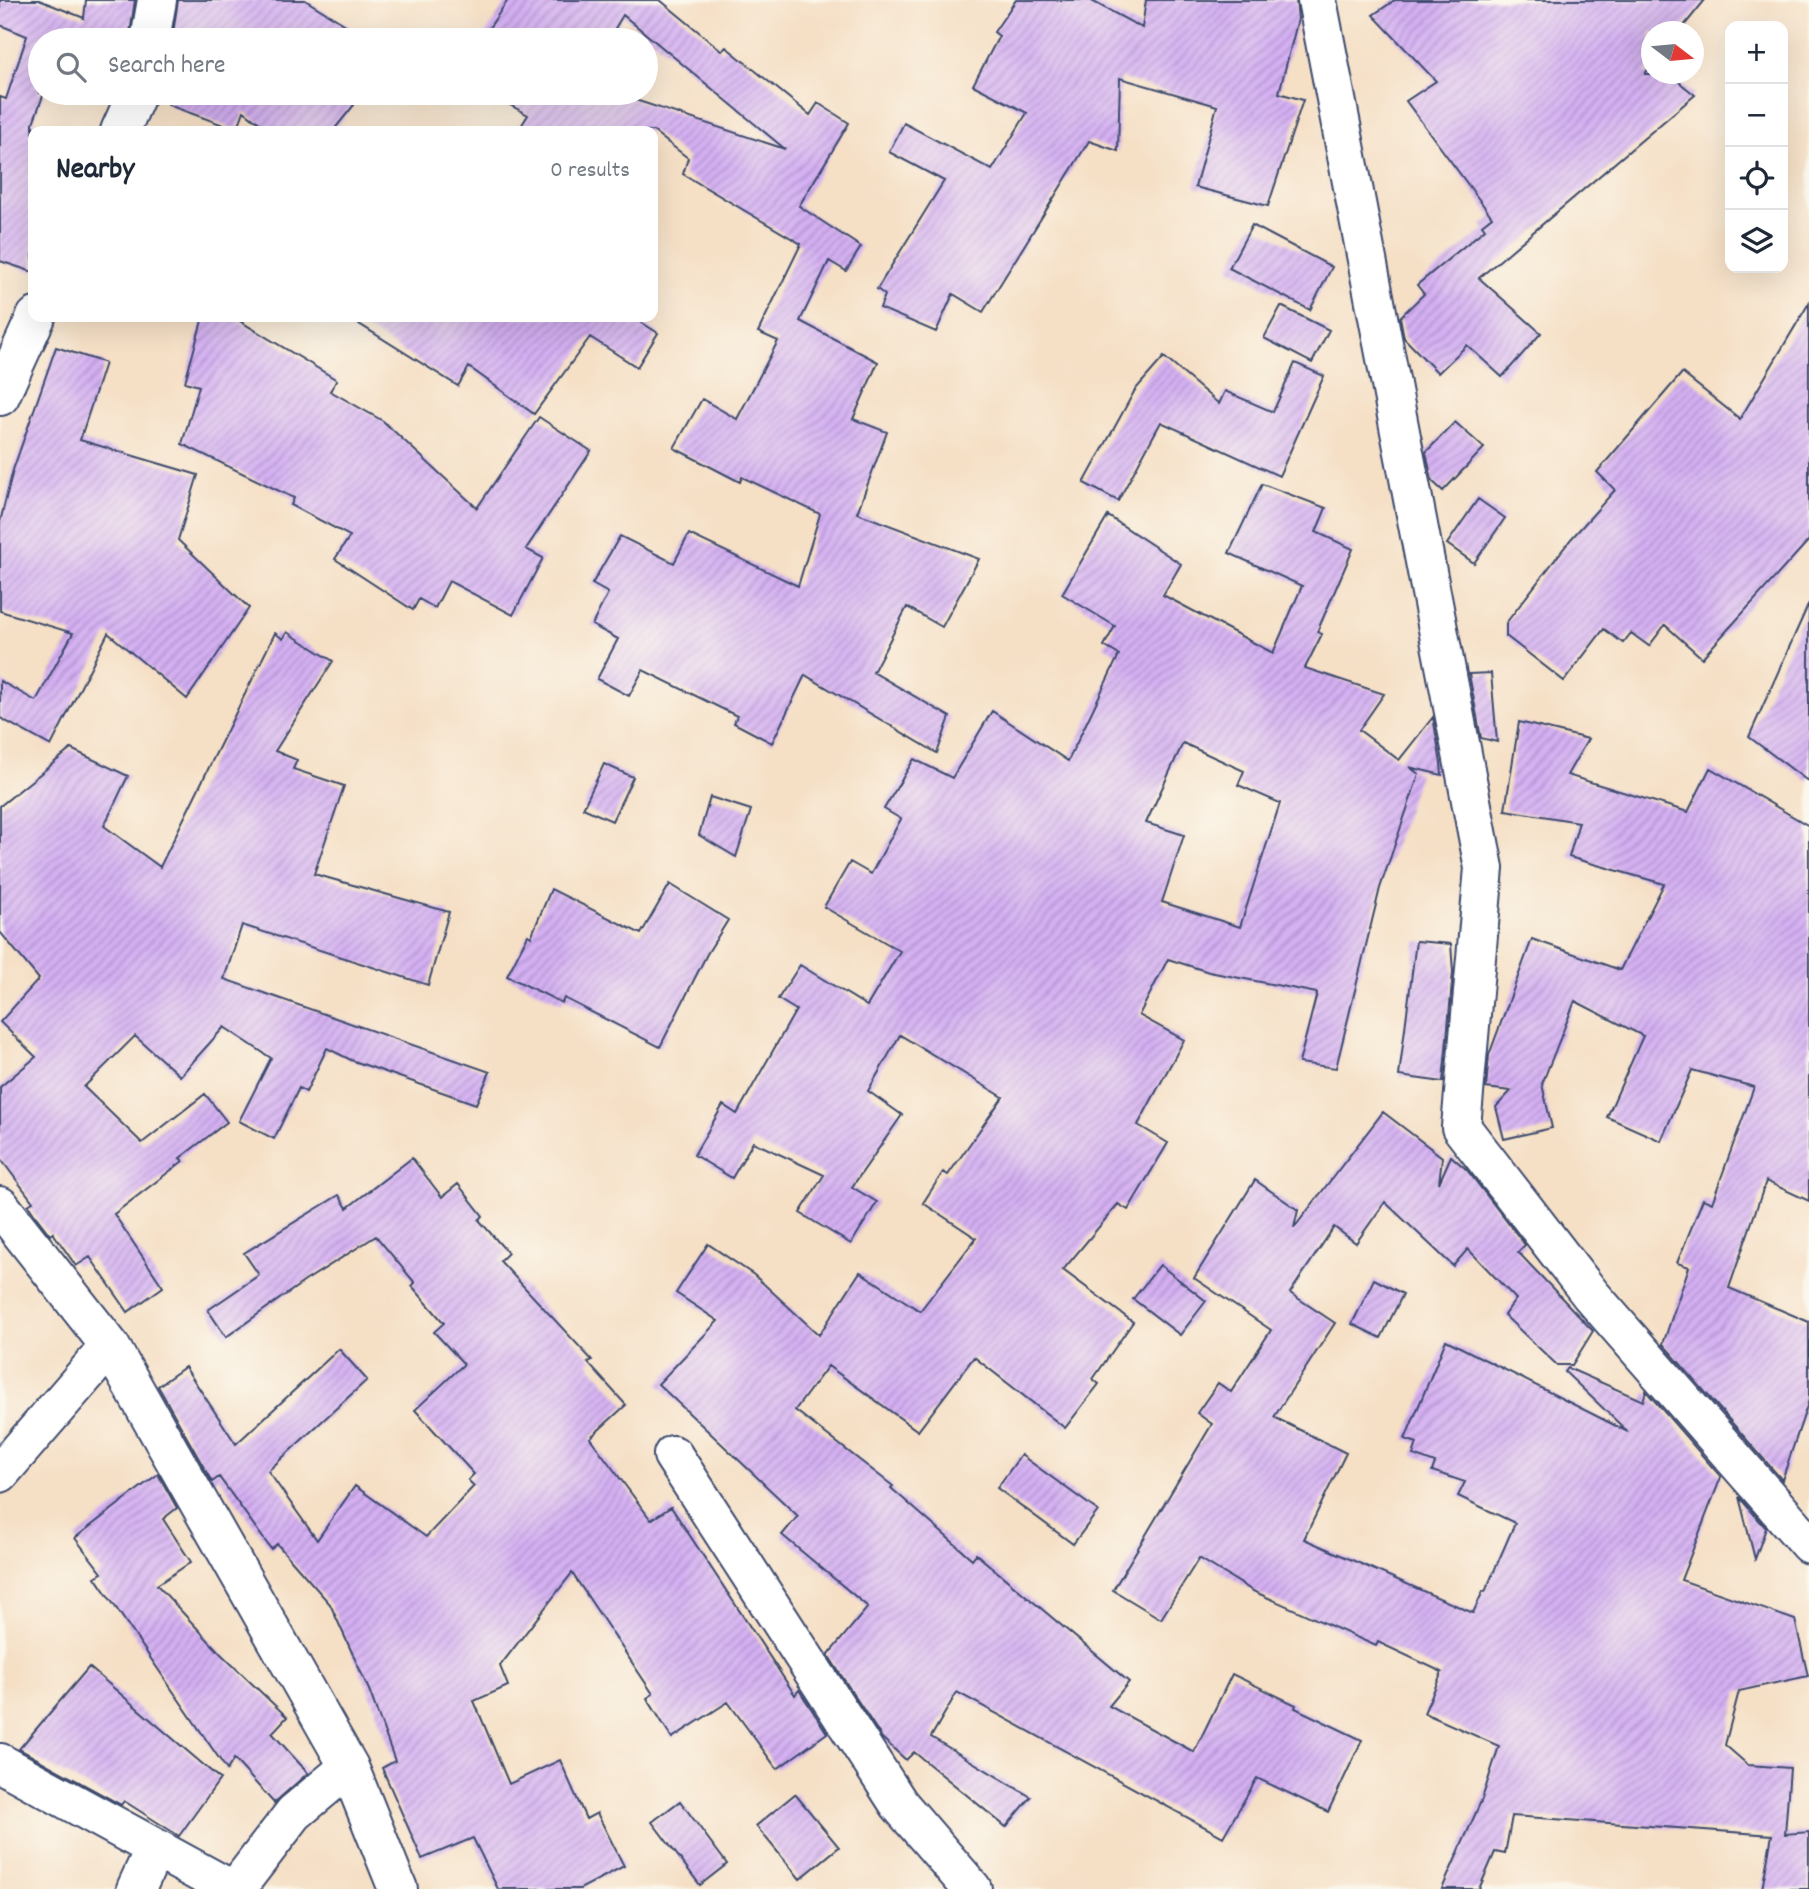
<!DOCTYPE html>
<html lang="en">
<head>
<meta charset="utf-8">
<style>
  body { margin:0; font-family:Dekko,sans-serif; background:#f2f2f3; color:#1f2937 }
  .controls { position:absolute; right:21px; top:21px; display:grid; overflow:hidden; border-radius:14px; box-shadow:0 7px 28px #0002 }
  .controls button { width:63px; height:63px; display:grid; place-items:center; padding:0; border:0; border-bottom:2px solid #e0e1e3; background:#fff; color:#1f2937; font:35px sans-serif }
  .compass { position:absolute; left:1641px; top:21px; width:63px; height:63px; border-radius:50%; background:#fff; box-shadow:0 7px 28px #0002; rotate:106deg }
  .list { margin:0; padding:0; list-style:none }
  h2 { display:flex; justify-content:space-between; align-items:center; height:91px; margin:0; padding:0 28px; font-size:30px }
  h2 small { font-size:23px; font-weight:400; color:#747a83 }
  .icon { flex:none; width:38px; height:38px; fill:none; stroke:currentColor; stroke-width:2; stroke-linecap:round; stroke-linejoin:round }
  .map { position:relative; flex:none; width:1809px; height:1889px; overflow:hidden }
  .search { position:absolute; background:#fff; box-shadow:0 7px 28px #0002; left:28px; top:28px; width:630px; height:77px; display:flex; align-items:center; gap:18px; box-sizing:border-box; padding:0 24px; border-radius:38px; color:#747a83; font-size:26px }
  .panel { position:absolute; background:#fff; box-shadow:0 7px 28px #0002; left:28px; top:126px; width:630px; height:196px; border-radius:14px }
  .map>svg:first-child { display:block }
  .building { fill:url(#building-hatch); fill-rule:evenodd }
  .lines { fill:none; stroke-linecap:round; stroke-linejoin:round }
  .minor-casing { stroke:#3c496d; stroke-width:42 }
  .minor { stroke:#fff; stroke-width:38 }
</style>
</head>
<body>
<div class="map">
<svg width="1809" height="1889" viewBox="0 0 1809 1889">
  <defs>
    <pattern id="building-hatch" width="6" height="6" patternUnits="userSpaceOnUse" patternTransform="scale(1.75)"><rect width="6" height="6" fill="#d5b0f3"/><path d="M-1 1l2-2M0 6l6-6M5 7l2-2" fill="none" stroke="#ac90c8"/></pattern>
  </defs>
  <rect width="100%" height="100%" fill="#fbf7ec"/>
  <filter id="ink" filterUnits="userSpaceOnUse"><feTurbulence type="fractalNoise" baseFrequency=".0143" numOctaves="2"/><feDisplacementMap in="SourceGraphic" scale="14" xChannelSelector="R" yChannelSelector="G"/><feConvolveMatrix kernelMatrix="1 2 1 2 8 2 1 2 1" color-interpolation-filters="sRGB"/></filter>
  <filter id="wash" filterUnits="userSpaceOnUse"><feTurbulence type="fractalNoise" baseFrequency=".00686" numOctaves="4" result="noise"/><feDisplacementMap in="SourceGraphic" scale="28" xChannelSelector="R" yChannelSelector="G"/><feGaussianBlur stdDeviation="1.57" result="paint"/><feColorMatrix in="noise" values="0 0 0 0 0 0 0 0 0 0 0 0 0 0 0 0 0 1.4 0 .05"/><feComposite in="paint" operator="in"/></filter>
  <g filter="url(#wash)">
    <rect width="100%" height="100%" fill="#f5dfc5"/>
    <g id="blocks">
      <path class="building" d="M0,0H39L84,18L86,0H135L129,40H40V93H44L33,123V272L0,261V97L6,99L27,36L0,25Z
        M178,0H305L370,40H172Z
        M508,0H660L722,51L726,47L810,115L818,103L849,123L799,206L861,247L846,271L829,261L800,321L878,362L853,419L887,432L857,513L979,559L942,627L907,607L873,672L950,717L937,753L805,675L772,743L734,723L737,716L643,670L629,696L597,679L618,639L592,625L608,593L592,584L620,536L674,563L689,534L798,586L820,514L742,477L740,482L674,448L702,399L737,419L778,341L758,332L801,244L683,174L688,158L653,131H518L528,115L494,96L496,93H614L785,149L623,15L608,40H481Z
        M1016,0H1090L1142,28L1146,0H1296L1298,19L1279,93L1303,100L1268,206L1195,187L1217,106L1120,78L1118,151L1089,141L983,312L953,294L936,332L880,308L885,295L877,289L944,181L889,152L904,123L992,170L1027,113L973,85L999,36L994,32Z
        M1395,0H1705L1679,32H1651V65L1645,74H1669L1695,95L1479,278L1541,333L1502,377L1467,345L1438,373L1404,338L1400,317L1424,294L1417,285L1485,229L1482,225L1492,217L1406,101L1436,81L1373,15Z
        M173,93H338L354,105L333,131H270L244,111L237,130L168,105Z
        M1252,225L1332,267L1310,310L1229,268Z
        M1809,303V540L1702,658L1665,625L1649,646L1631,633L1623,643L1604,629L1564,681L1506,636V623L1571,539L1615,490L1597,472L1682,373L1740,419Z
        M1281,306L1329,330L1312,363L1264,338Z
        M203,317H233L337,380L330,391L383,421L477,508L539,417L591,451L526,549L543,558L513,615L449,581L435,608L419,599L413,610L335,559L350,536L291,505L294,498L182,444L199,386L185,382Z
        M348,317H633L658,333L637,367L590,337L534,414L469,367L458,386Z
        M56,347L105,363L80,440L198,475L178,540L249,608L187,699L108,633L51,746L0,718V681L36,701L73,633L0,611V522L13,470Z
        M1164,357L1219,404L1225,391L1273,412L1295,363L1324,376L1279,476L1161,422L1118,501L1084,483L1135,390Z
        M1455,422L1484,448L1443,491L1432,481L1426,452Z
        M1262,484L1326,508L1316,532L1353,549L1317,632L1322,634L1305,668L1384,694L1359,730L1399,760L1433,717L1441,763L1442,775L1409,767L1419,774L1380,888L1336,1068L1299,1063L1317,993L1209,972L1168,959L1139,1015L1184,1040L1138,1125L1168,1143L1128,1210L1118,1204L1063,1270L1133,1322L1093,1379L1099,1384L1065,1428L974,1357L918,1431L828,1366L795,1410L893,1486L891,1488L972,1559L976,1554L1129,1682L1109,1706L1194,1752L1232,1674L1296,1705L1295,1708L1362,1740L1328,1812L1257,1778L1223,1837L957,1692L931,1737L1031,1797L1006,1827L914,1752L906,1760L882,1738L828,1655L868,1607L782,1535L798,1516L658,1384L718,1321L676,1293L708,1244L754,1275L819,1335L860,1272L920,1311L976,1238L923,1203L943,1172L948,1175L1003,1097L900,1035L868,1091L902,1115L852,1187L877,1202L851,1244L800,1213L824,1175L753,1142L732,1178L694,1155L723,1105L737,1114L796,1010L778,999L800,965L867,1006L900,951L824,907L850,862L871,874L901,819L884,809L914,759L952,778L992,711L1068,761L1119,655L1104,646L1115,626L1062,594L1108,516L1181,564L1163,595L1273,653L1302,586L1229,553ZM1183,743L1244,771L1238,785L1280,803L1240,927L1162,902L1184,835L1146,823Z
        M1478,499L1505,518L1474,563L1447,544Z
        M1809,603V782L1749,737Z
        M287,632L333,661L275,751L297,760L293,769L344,786L314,874L449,912L428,985L242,925L224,979L490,1072L476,1104L351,1060L327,1048L306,1092L299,1088L274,1139L239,1121L271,1058L224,1027L180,1076L135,1036L84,1087L142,1143L205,1094L227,1122L180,1158L183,1161L114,1214L163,1287L128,1312L90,1257L76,1266L53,1233L50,1235L34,1214L28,1205L33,1202L0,1158V1087L36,1057L0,1022L39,979L0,932V806L71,749L128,776L104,826L160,867L275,633L283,639Z
        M1491,673L1497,742L1481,738L1469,674Z
        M1519,722L1588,739L1567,775L1688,812L1710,768L1809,826V1201L1766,1181L1729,1288L1809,1322V1400L1782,1480L1663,1344L1689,1267L1677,1263L1703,1199L1712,1203L1754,1087L1692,1070L1661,1141L1607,1117L1643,1036L1575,1001L1542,1084L1552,1128L1504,1139L1496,1107L1511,1091L1486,1088L1489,1055L1532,939L1620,970L1664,884L1569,857L1579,822L1505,810Z
        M604,764L633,777L612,821L583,808Z
        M710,797L751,810L736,857L699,835Z
        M670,884L728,920L707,954L660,1047L564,998L562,1003L507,976L528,935L531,937L551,889L641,934Z
        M1416,941L1451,944L1453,972L1443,1082L1399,1076Z
        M1383,1112L1442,1157L1439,1183L1451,1156L1467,1170L1525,1245L1518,1252L1593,1331L1572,1365H1557L1504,1315L1516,1299L1468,1249L1453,1266L1385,1202L1356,1243L1334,1227L1290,1293L1335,1323L1274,1417L1346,1453L1304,1539L1473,1613L1483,1591L1485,1592L1515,1523L1458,1496L1465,1482L1432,1471L1435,1463L1413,1455L1417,1443L1405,1439L1446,1340L1628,1432L1565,1372L1568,1368L1643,1401L1646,1391L1721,1477L1681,1580L1795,1620L1808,1676L1739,1691L1725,1745L1748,1765L1790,1768L1785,1834L1809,1832V1889H1762L1772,1835L1512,1816L1505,1854L1495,1852L1479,1889H1442L1482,1799L1499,1746L1424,1713L1442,1672L1378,1642L1376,1646L1253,1591L1199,1558L1161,1619L1113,1590L1212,1424L1197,1413L1218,1383L1231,1392L1271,1330L1194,1278L1255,1180L1298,1210L1294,1228Z
        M412,1158L442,1197L458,1184L483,1216L479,1220L508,1253L500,1261L592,1360L588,1363L626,1405L590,1438L651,1520L671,1507L795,1695L799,1690L827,1733L777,1769L728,1702L672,1738L647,1698L653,1694L572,1573L500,1666L508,1686L474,1701L509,1784L560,1760L586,1819L597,1813L624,1866L580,1889H498L473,1838L422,1859L382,1768L395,1761L369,1690L330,1604L277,1544L271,1549L219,1477L212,1482L158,1386L185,1367L236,1444L339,1349L367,1380L268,1471L317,1540L355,1486L426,1537L474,1486L468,1480L474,1474L415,1410L464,1364L434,1332L444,1323L412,1286L415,1283L376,1236L305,1281L226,1337L208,1310L259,1275L244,1253L339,1195L347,1208Z
        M1160,1265L1206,1301L1180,1335L1133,1299Z
        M1374,1279L1403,1294L1381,1338L1352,1324Z
        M1021,1455L1098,1511L1073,1544L997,1488Z
        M158,1474L177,1508L163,1519L191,1562L157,1585L221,1654L287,1717L272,1733L308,1773L274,1803L234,1759L227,1770L95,1577L102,1573L75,1538Z
        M1739,1497L1766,1528L1755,1559Z
        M89,1667L220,1779L179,1836L124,1801L121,1805L19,1749Z
        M795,1794L839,1847L800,1879L756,1826Z
        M680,1801L727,1864L700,1885L652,1822Z"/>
    </g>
  </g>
  <g filter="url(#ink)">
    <use href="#blocks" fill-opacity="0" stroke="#3c496d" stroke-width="2"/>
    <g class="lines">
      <g class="minor-casing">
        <path id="minor" d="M1317,0L1484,868L1461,1127L1591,1295L1809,1544
          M150,40L157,0
          M120,131L137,93
          M0,396L36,317
          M0,1206L110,1346L349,1767L398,1889
          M673,1455L899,1804L972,1889
          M0,1473L110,1346
          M0,1763L230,1889L241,1882L294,1813L349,1767
          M136,1889L155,1848"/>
      </g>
      <use href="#minor" class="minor"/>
    </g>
  </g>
</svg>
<div class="controls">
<button>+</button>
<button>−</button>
<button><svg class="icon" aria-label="locate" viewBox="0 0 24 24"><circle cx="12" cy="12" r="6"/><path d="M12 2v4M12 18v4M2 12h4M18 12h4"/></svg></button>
<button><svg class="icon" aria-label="layers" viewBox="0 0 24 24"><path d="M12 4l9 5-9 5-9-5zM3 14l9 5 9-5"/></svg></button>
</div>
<svg class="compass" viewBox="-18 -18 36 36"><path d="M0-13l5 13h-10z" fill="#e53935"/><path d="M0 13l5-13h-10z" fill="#747a83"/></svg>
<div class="search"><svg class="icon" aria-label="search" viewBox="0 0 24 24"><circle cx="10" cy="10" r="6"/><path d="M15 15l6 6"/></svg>Search here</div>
<section class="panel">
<h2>Nearby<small>0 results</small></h2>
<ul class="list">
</ul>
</section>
</div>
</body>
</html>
